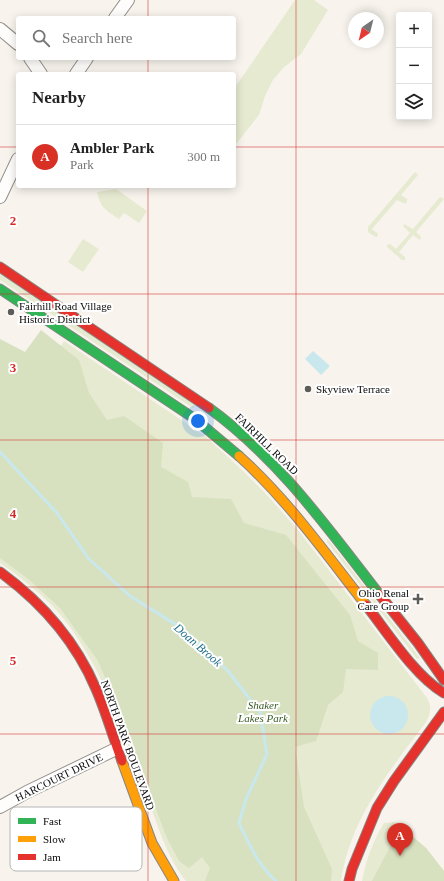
<!DOCTYPE html>
<html lang="en">
<head>
<meta charset="utf-8">
<style>
  body { margin:0; font-family:"Times New Roman",serif; background:#f2f2f2; color:#222 }
  .controls { position:absolute; right:12px; top:12px; display:grid; overflow:hidden; border-radius:4px; box-shadow:0 2px 10px #0003 }
  .controls button { width:36px; height:36px; display:grid; place-items:center; padding:0; border:0; border-bottom:1px solid #e0e0e0; background:#fff; color:#222; font:20px sans-serif }
  .compass { position:absolute; left:348px; top:12px; width:36px; height:36px; border-radius:50%; background:#fff; box-shadow:0 2px 10px #0003; rotate:215deg }
  .you { position:absolute; left:198px; top:421px; width:14px; height:14px; margin:-10px; border:3px solid #fff; border-radius:50%; background:#1a73e8; box-shadow:0 0 0 6px #1a73e833 }
  .badge { display:grid; place-items:center; width:26px; height:26px; border-radius:50%; background:#d93025; color:#fff; font-size:13px; font-weight:700 }
  .pin { position:absolute; translate:-50% -33px; filter:drop-shadow(0 1px 2px #0008) }
  .pin::after { content:''; position:absolute; top:21px; width:14px; height:12px; background:inherit; clip-path:polygon(0 0,100% 0,50% 100%) }
  .list { margin:0; padding:0; list-style:none }
  h2 { display:flex; justify-content:space-between; align-items:center; height:52px; margin:0; padding:0 16px; font-size:17px }
  h2 small { font-size:13px; font-weight:400; color:#767676 }
  .list li { display:grid; grid-template-columns:26px 1fr auto; gap:12px; align-items:center; box-sizing:border-box; height:64px; padding:0 16px; border-top:1px solid #e0e0e0 }
  .list b { display:block; font-size:15px; white-space:nowrap }
  .list p { margin:0; font-size:13px; white-space:nowrap; color:#767676 }
  .list em { font-size:13px; font-style:normal; color:#767676 }
  .icon { flex:none; width:22px; height:22px; fill:none; stroke:currentColor; stroke-width:2; stroke-linecap:round; stroke-linejoin:round }
  .map { position:relative; flex:none; width:444px; height:881px; overflow:hidden }
  .search { position:absolute; background:#fff; box-shadow:0 2px 10px #0003; left:16px; top:16px; width:220px; height:44px; display:flex; align-items:center; gap:10px; box-sizing:border-box; padding:0 14px; border-radius:4px; color:#767676; font-size:15px }
  .panel { position:absolute; background:#fff; box-shadow:0 2px 10px #0003; left:16px; top:72px; width:220px; height:116px; border-radius:4px }
  .map>svg:first-child { display:block }
  .green { fill:#e5ead0 }
  .forest { fill:#d7e1bf }
  .water { fill:#c8e8ee }
  .lines { fill:none; stroke-linecap:round; stroke-linejoin:round }
  .stream { stroke:#c8e8ee; stroke-width:3 }
  .street-casing { stroke:#918f8c; stroke-width:14 }
  .fast-casing { stroke:#888683; stroke-width:11 }
  .slow-casing { stroke:#888683; stroke-width:11 }
  .jam-casing { stroke:#888683; stroke-width:11 }
  .street { stroke:#fefdfc; stroke-width:12 }
  .fast { stroke:#30b455; stroke-width:9 }
  .slow { stroke:#ff9f0a; stroke-width:9 }
  .jam { stroke:#e5322d; stroke-width:9 }
  .grid { fill:none; stroke:#d62828; stroke-width:1; stroke-opacity:0.55 }
  .poi-dot { fill:#5d5c59; stroke:#fff; stroke-width:1.5 }
  .labels { text-anchor:middle; dominant-baseline:central; stroke-width:4; stroke-linejoin:round; paint-order:stroke }
  .poi-label { font-size:11px; fill:#0a0a0a; stroke:#fff; text-anchor:start }
  .street-label { font-size:11px; fill:#0a0a0a; stroke:#fff }
  .park-label { font-size:11px; font-style:italic; fill:#385923; stroke:#fff }
  .water-label { font-size:12px; font-style:italic; fill:#23718c; stroke:#fff }
  .key { fill:#fff; stroke:#b6b6b6; stroke-width:1 }
  .key-label { font-size:11px; fill:#0a0a0a }
  .grid-label { font-size:13px; text-anchor:middle; font-weight:bold; fill:#d62828; stroke:#fff; stroke-width:4; stroke-linejoin:round; paint-order:stroke }
</style>
</head>
<body>
<div class="map">
<svg width="444" height="881" viewBox="0 0 444 881">
  <rect width="100%" height="100%" fill="#f8f4ed"/>
  <path class="green" d="M295,0H314L328,10L301,54L283,68L273,80L265,96L259,115L236,144L234,142V89Z
    M415,172L418,175L401,195L407,199V202L405,204L397,200L372,229L378,234L377,237L374,236L368,232V227Z
    M116,189L147,211L139,223L124,213L119,219C106,210 101,209 97,192Z
    M440,197L444,199L416,232L421,237L420,240L413,235L399,252L405,257V260H402L387,247V245L390,244L396,249L410,233L403,226L404,224L413,229Z
    M83,239L99,249L83,272L68,262Z
    M0,274L196,404L193,408L0,280Z
    M64,341L205,436L242,470L267,495L298,530L427,698C432,707 431,713 426,722C390,770 350,819 341,881H186C166,856 157,823 146,793C122,730 102,663 58,612C42,594 19,576 0,563V360L45,370Z
    M328,539L420,658L417,659L327,542V540Z
    M394,822L426,848L444,871V881H362C366,860 373,841 384,823Z"/>
  <path class="forest" d="M41,330L79,360L89,393L107,420L124,416L163,443L161,467L188,482L192,497L231,499L244,523L286,535L350,615L358,641L378,653V670L346,669L343,692L328,705L316,741L295,747L304,807L332,869L331,881H205L210,868L202,857L189,868L179,861L166,836L122,717L98,661L60,608L27,578L0,558V339L25,352Z
    M401,826L426,848L444,871V881H372Z"/>
  <path class="water" d="M313,351L330,366L321,375L305,359Z
    M370 715a19 19 0 1 1 38 0a19 19 0 1 1-38 0Z"/>
  <g class="lines">
    <path class="stream" d="M0,452L57,513L89,559L130,596L183,629L228,671L260,712L267,754L246,799L239,823C249,844 258,865 276,881"/>
    <g class="street-casing">
      <path id="street" d="M115,18L128,0
        M0,29L18,44
        M30,58L41,74
        M76,74L87,58
        M0,197L18,159
        M0,807L27,792L118,748"/>
    </g>
    <g class="fast-casing">
      <path id="fast" d="M0,289L195,419L239,456
        M209,408C278,458 327,527 379,594"/>
    </g>
    <g class="slow-casing">
      <path id="slow" d="M239,456C288,500 326,554 366,605
        M122,761L152,843L174,881"/>
    </g>
    <g class="jam-casing">
      <path id="jam" d="M0,267L209,408
        M0,572C41,602 76,642 96,689C106,712 113,737 122,761
        M379,594L418,643L444,680
        M366,605C387,632 415,676 444,693
        M349,881L352,869L377,808L394,781L444,712"/>
    </g>
    <use href="#street" class="street"/>
    <use href="#fast" class="fast"/>
    <use href="#slow" class="slow"/>
    <use href="#jam" class="jam"/>
  </g>
  <path class="grid" d="M148,0V18M296,0V881M148,58V74M0,147H18M234,147H444M148,186V881M0,294H444M0,440H444M0,587H444M0,734H444"/>
  <g class="poi-dot">
    <circle cx="11" cy="312" r="4"/>
    <circle cx="308" cy="389" r="4"/>
    <path d="M416 593h4v4h4v4h-4v4h-4v-4h-4v-4h4z"/>
  </g>
  <g class="labels">
    <g class="poi-label">
      <text x="19" y="306">Fairhill Road Village<tspan x="19" dy="13">Historic District</tspan></text>
      <text x="316" y="389">Skyview Terrace</text>
      <text x="409" y="593" text-anchor="end">Ohio Renal<tspan x="409" dy="13">Care Group</tspan></text>
    </g>
    <g class="street-label">
      <text transform="translate(267 444) rotate(44)">FAIRHILL ROAD</text>
      <text transform="translate(128 745) rotate(70)">NORTH PARK BOULEVARD</text>
      <text transform="translate(59 777) rotate(-26)">HARCOURT DRIVE</text>
    </g>
    <g class="park-label">
      <text x="263" y="705">Shaker<tspan x="263" dy="13">Lakes Park</tspan></text>
    </g>
    <g class="water-label">
      <text transform="translate(198 645) rotate(41)">Doan Brook</text>
    </g>
  </g>
  <rect x="10" y="807" width="132" height="64" rx="6" class="key"/>
  <rect x="18" y="818" width="18" height="6" fill="#30b455"/>
  <rect x="18" y="836" width="18" height="6" fill="#ff9f0a"/>
  <rect x="18" y="854" width="18" height="6" fill="#e5322d"/>
  <g class="key-label">
    <text x="43" y="825">Fast</text>
    <text x="43" y="843">Slow</text>
    <text x="43" y="861">Jam</text>
  </g>
  <g class="grid-label">
    <text x="13" y="225">2</text>
    <text x="13" y="372">3</text>
    <text x="13" y="518">4</text>
    <text x="13" y="665">5</text>
  </g>
</svg>
<div class="controls">
<button>+</button>
<button>−</button>
<button><svg class="icon" aria-label="layers" viewBox="0 0 24 24"><path d="M12 4l9 5-9 5-9-5zM3 14l9 5 9-5"/></svg></button>
</div>
<svg class="compass" viewBox="-18 -18 36 36"><path d="M0-13l5 13h-10z" fill="#e53935"/><path d="M0 13l5-13h-10z" fill="#767676"/></svg>
<div class="you"></div>
<div class="pin badge" style="left:400px;top:856px">A</div>
<div class="search"><svg class="icon" aria-label="search" viewBox="0 0 24 24"><circle cx="10" cy="10" r="6"/><path d="M15 15l6 6"/></svg>Search here</div>
<section class="panel">
<h2>Nearby<small></small></h2>
<ul class="list">
<li><span class="badge">A</span><div><b>Ambler Park</b><p>Park</p></div><em>300 m</em></li>
</ul>
</section>
</div>
</body>
</html>
